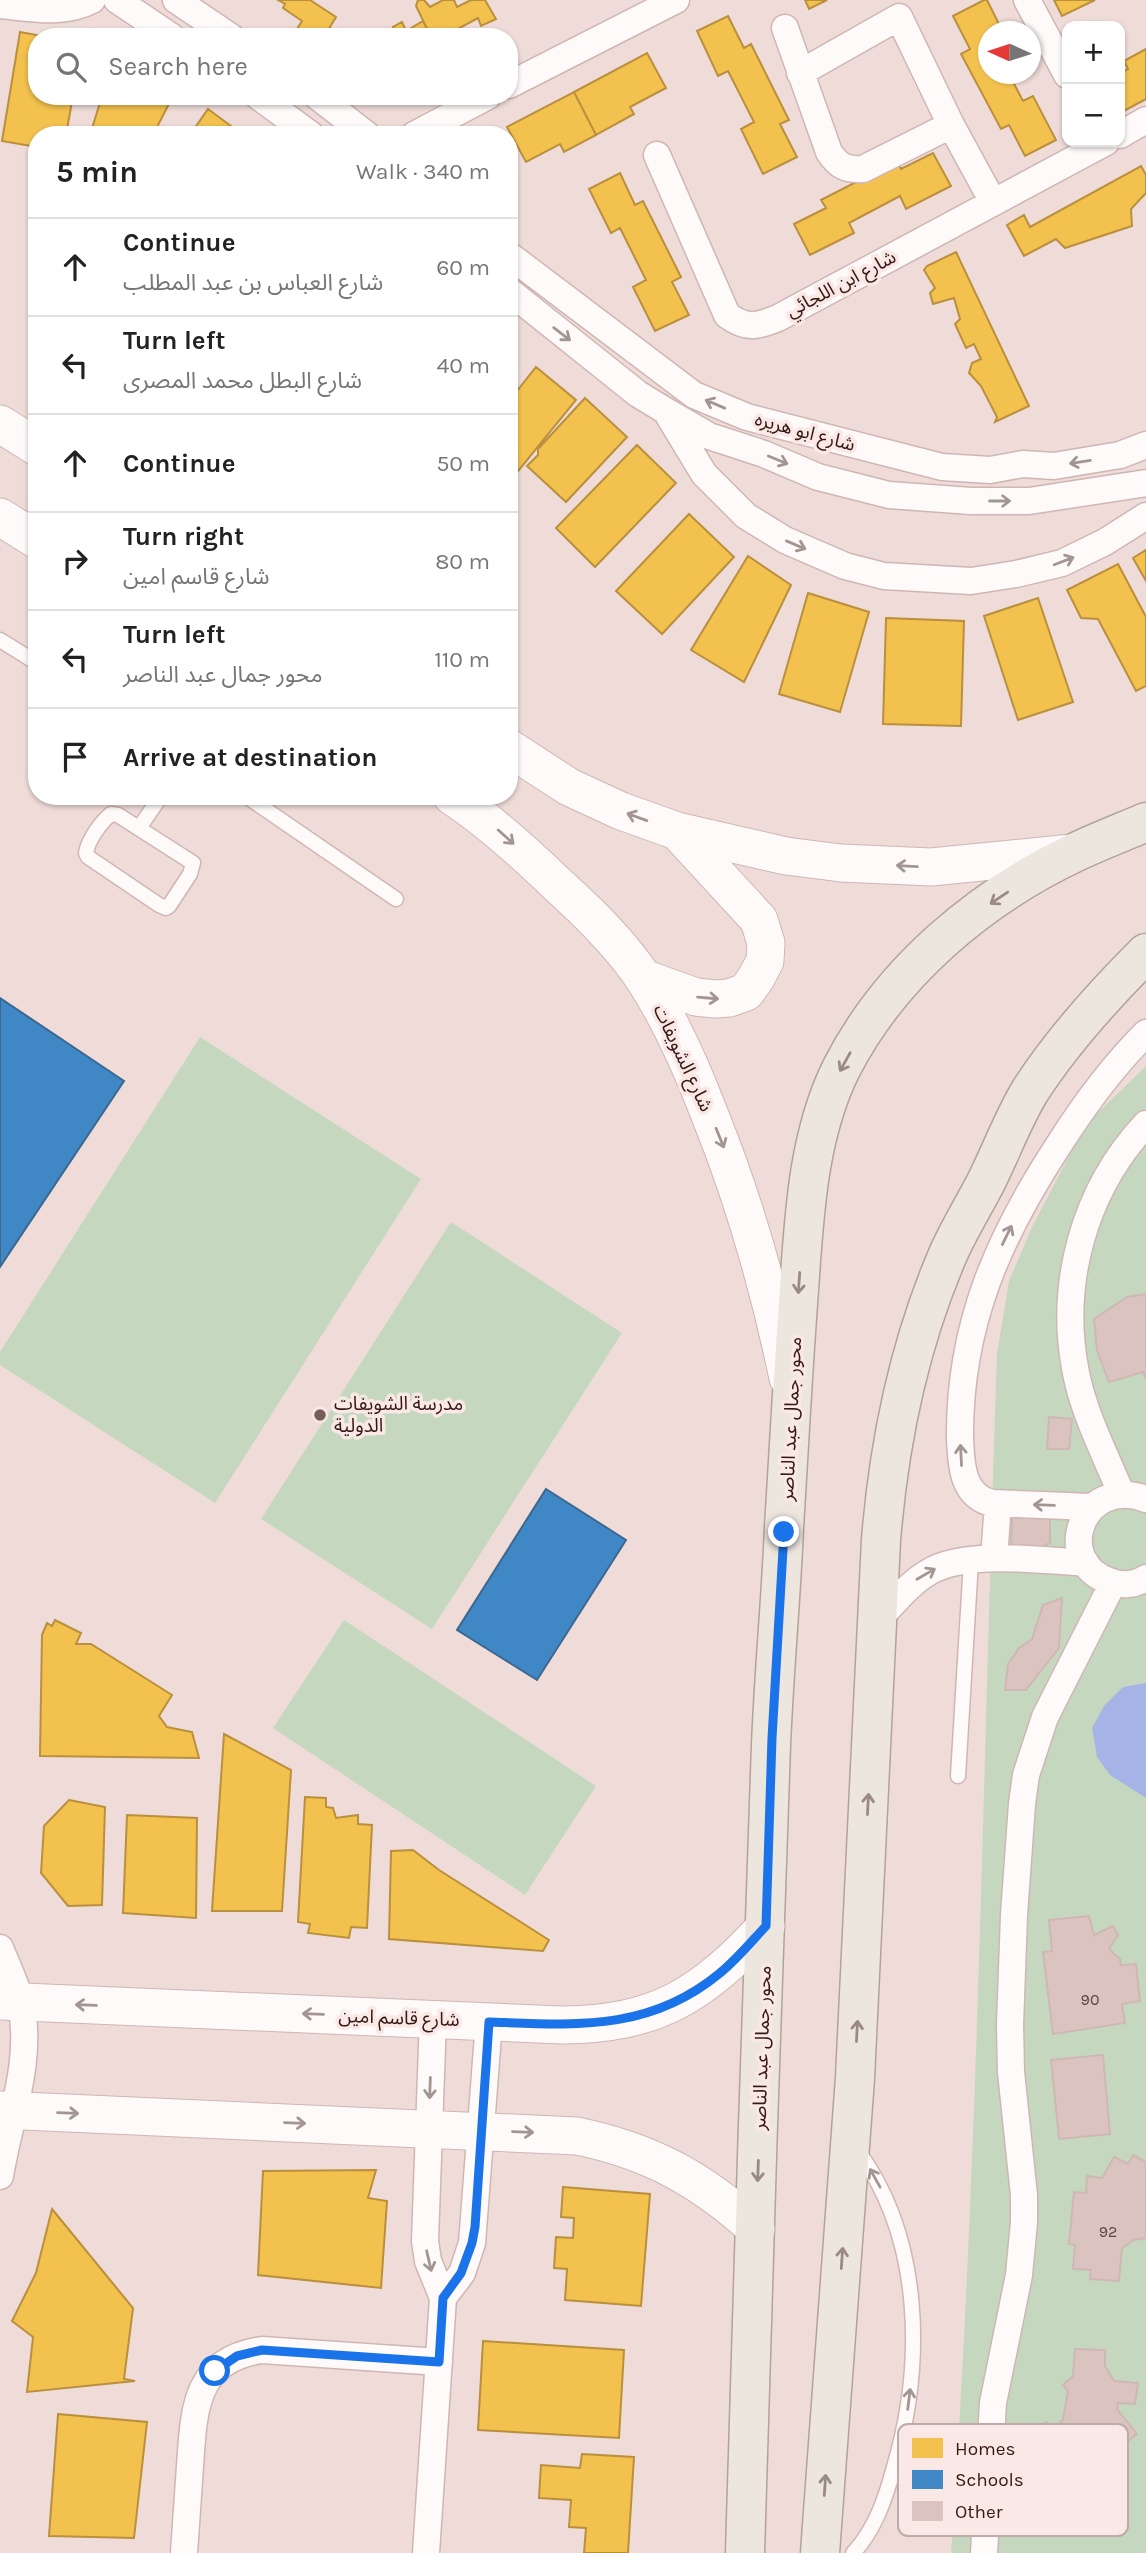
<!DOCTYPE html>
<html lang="en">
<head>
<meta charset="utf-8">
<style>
  body { margin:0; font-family:Karla,"Noto Sans Arabic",sans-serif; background:#f2f2f2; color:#222 }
  .controls { position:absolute; right:21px; top:21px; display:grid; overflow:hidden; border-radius:14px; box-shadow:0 2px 5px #0004 }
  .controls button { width:63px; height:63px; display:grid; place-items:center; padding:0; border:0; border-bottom:2px solid #e0e0e0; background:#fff; color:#222; font:35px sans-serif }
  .compass { position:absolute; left:978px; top:21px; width:63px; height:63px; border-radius:50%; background:#fff; box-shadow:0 2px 5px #0004; rotate:273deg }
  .stop { position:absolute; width:21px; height:21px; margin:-16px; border:5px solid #1a73e8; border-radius:50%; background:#fff }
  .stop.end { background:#1a73e8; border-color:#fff; box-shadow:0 2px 7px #0008 }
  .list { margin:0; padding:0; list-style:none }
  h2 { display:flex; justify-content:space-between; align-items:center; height:91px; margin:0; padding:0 28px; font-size:30px }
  h2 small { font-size:23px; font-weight:400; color:#767676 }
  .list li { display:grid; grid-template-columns:46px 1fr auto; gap:21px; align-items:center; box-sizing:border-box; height:98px; padding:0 28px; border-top:2px solid #e0e0e0 }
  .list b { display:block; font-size:26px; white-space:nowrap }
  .list p { margin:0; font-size:23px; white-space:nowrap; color:#767676 }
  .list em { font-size:23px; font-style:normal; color:#767676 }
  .icon { flex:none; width:38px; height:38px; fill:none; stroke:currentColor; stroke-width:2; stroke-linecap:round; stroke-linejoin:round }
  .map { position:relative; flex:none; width:1146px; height:2553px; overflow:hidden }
  .search { position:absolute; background:#fff; box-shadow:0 2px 5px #0004; left:28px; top:28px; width:490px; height:77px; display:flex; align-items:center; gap:18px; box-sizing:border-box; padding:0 24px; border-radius:28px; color:#767676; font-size:26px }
  .panel { position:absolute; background:#fff; box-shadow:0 2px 5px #0004; left:28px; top:126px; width:490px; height:679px; border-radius:28px }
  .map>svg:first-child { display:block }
  .green { fill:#c5d8bf }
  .water { fill:#a6b3e7 }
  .homes { fill:#f2c14e; stroke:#ba8f3d; stroke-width:2 }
  .schools { fill:#3f88c5; stroke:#3c6790; stroke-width:2 }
  .building { fill:#dbc3c0; stroke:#ceb7b4; stroke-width:2 }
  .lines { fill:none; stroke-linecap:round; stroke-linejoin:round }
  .service-casing { stroke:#cfb6b3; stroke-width:17 }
  .minor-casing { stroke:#cfb6b3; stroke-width:29 }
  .secondary-casing { stroke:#cfb6b3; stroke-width:39 }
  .primary-casing { stroke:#b2a394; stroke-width:41 }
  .service { stroke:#fdfaf9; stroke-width:14 }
  .minor { stroke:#fdfaf9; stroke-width:26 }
  .secondary { stroke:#fdfaf9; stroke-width:37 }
  .primary { stroke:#ece6de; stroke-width:38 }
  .oneway { stroke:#a39592 }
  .oneway2 { stroke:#9a8a83 }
  .route { stroke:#1a73e8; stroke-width:9 }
  .poi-dot { fill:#775d59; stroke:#f9e8e5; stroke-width:2.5 }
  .labels { text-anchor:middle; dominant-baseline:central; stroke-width:7; stroke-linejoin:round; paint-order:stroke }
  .number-label { font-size:16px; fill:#614541 }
  .street-label { font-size:19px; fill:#361914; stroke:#f9e8e5 }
  .poi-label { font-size:19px; fill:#361914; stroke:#f9e8e5; text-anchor:start }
  .key { fill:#f9e8e5; stroke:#beaaa6; stroke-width:2 }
  .key-label { font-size:19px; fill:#361914 }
</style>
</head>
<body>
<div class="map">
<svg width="1146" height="2553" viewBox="0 0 1146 2553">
  <rect width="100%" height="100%" fill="#efdcd9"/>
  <path class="green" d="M200,1037L421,1179L215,1503L0,1365V1352Z
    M1146,1066V2553H951C979,2154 983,1753 997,1353L1009,1281L1031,1229L1085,1125Z
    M451,1222L622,1333L432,1629L261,1519Z
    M344,1620L596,1786L525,1895L273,1728Z"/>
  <path class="water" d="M1146,1683V1798L1110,1775L1097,1757L1092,1728L1104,1706L1123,1687Z"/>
  <path class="homes" d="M278,0H310L336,17L324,37H310L297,29L302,21L283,8L285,4Z
    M418,0H424L430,7L443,0H454L457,7L471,0H485L496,19L481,26L478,18L443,37H431L416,6Z
    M805,0H827L809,9Z
    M984,0H987L1003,32H988V74H1009L1023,101L1033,96L1056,140L1025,156L1009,125L1001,129L961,54L970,49L953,16Z
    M1054,0H1095L1062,16Z
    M728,16L744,48L751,44L789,120L780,124L797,157L763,174L741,129L754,122L728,71L718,76L697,31Z
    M423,21L431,37H398L393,27L402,22L406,31Z
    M20,32L47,37H37V96H73L66,135H37V147L2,141Z
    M1146,49V99L1120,113V73L1128,69L1124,61Z
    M647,53L666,88L630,107L634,114L596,135L574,92Z
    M574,92L596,135L564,152L560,144L526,162L507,127Z
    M102,96H173L153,135H90Z
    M208,109L243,135H190Z
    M933,153L951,186L906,209L900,196L849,223L854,233L810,255L794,224L826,208L821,200L897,161L901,169Z
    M1141,166L1146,175V193L1131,209L1132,226L1065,248L1056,239L1024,256L1007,225L1024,215L1030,227Z
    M620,173L635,205L643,201L681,277L672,282L689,315L655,331L633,287L646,280L620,228L611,233L589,189Z
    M956,252L1029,406L995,422L997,417L981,386L969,373L972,363L981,359L974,344L966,348L955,324L960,319L954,298L933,304L930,293L935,288L924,270L927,266Z
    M536,367L576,400L514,476L509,472V401Z
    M585,398L627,437L566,502L527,466L538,455V449Z
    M637,445L676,483L595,567L556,528Z
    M689,514L734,557L662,634L616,591Z
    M1146,550V581L1133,558Z
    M748,556L791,585L744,682L691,650Z
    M1118,564L1146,617V686L1136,691L1098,619L1081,618L1067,590Z
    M808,593L869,612L840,712L779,694Z
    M1038,598L1073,702L1018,720L984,616Z
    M886,618L964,621L961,726L883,724Z
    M55,1620L81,1633L76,1644H91L172,1695L159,1716L167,1727L192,1732L199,1758L40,1756L42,1635L47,1623L52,1626Z
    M224,1734L291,1770L282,1911H212Z
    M305,1797L326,1798V1807L333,1808L336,1818L358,1815V1824L372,1825L367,1928L351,1927L349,1938L308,1933L310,1924L298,1922Z
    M69,1800L105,1807L102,1905L68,1906L41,1873L44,1826Z
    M127,1815L197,1818L196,1918L123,1913Z
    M413,1850L439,1870L549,1940L543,1951L389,1939L391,1851Z
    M376,2170L368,2198L387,2201L381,2288L258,2275L263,2171Z
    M563,2187L650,2194L641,2306L565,2300L567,2269L554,2268L556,2237L573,2238L574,2218L561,2217Z
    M52,2209L133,2308L124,2379L135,2381L27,2392L33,2337L12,2321L36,2273Z
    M483,2341L624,2350L619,2438L478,2430Z
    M58,2414L147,2422L134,2538L49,2536Z
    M582,2454L634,2457L628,2553H584L586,2528L569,2527L571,2500L539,2498L541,2465L580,2468Z"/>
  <path class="schools" d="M0,998L124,1081L0,1267Z
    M546,1489L626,1540L537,1680L457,1630Z"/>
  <path class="building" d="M1146,1294V1379L1143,1372L1109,1382L1097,1350L1094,1319L1127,1297Z
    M1049,1417L1072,1419L1069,1449H1047Z
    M1012,1512L1050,1514V1543L1045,1545L1044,1557L1011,1551Z
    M1062,1598L1059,1648L1026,1690H1005L1008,1664L1019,1648L1032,1639L1043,1605Z
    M1089,1916L1094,1935L1113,1926L1118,1935L1109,1949L1120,1959L1121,1965L1136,1964L1140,2001L1122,2004L1125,2023L1053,2034L1043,1952L1052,1951L1049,1920Z
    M1103,2055L1110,2134L1059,2139L1051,2060Z
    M1133,2155L1146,2162V2238L1134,2240L1122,2248L1119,2281L1090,2279L1091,2270L1073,2269L1075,2245L1069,2244L1074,2192L1086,2193L1087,2176L1102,2178L1114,2157L1128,2164Z
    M1075,2349L1105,2350V2366L1114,2381L1138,2383L1135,2404L1118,2403L1117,2409L1137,2434L1109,2456L1101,2446L1092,2454L1091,2460L1055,2489L1037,2466L1024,2460L1033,2452L1024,2442L1046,2422L1052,2429L1063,2420L1068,2391L1063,2385L1073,2376Z"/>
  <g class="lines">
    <g class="service-casing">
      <path id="service" d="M0,640L37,663
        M246,796L396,899
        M111,814L118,815L193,863L190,874L169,906L166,908L159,905L88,857L86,853C88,840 101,822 111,814Z
        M139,828L161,796
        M958,1776L971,1561
        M853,2553C875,2530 886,2497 894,2467C924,2365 923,2240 858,2151"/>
    </g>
    <g class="minor-casing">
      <path id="minor" d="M117,0L172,37
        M176,0L231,37
        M1027,0L1067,75
        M0,5C31,8 64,15 92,0
        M785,28L829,152C838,166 846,170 863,169L951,125
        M800,73L899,17L951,125L993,202
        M509,85L676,0
        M258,96L311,135
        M317,96L367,135
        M414,135L488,96
        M1120,135L1146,120
        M657,155L727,315C746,329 756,327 778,318L1106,142
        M509,255L694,395L747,417L942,467L990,470L1023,464L1054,466L1120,455L1146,445
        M509,291L638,394L666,411L709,436L764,454L818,477L889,495L971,501H1029L1146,483
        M667,413L704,474L746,516L785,540L845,566L884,576L971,581L1016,574L1062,563L1105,542L1146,516
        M1121,1493C1105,1454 1084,1414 1076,1373C1058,1284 1084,1190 1146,1124
        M1146,1499C1082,1475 1052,1561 1109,1581C1121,1586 1135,1585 1146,1578
        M1091,1507L992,1503C962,1496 961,1464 960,1438C959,1326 998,1238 1058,1146C1084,1105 1112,1067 1146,1033
        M994,1558L998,1504
        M877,1620C894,1604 908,1584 929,1572C965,1550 1044,1560 1086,1563
        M0,1948C7,1966 17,1985 21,2004C33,2062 9,2120 0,2176
        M443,2298L462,2273L472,2243L489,2022
        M184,2553C186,2524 188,2495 190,2466C194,2410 194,2360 262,2350L439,2362
        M426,2553L443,2298L428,2261L425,2241L433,2019
        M984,2553L993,2403L1019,2275L1024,2222V2195L1011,2072L1010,2025L1014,1915L1022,1804L1026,1775L1045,1717L1113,1583"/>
    </g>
    <g class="secondary-casing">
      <path id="secondary" d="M0,424L37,447
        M0,517L37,540
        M509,748L569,787L621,811L677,831L786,856L841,863L931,867L1072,853
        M452,796C491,822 525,853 558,885C589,913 621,944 644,979C671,1021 691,1066 709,1113C744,1199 769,1287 788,1378
        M643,978L696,997L715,999L729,998L746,992L756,978L765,961L766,943L759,920L677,831
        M0,2001L562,2025C658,2024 702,1995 766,1926
        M0,2110L577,2136C650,2151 701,2179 756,2229"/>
    </g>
    <g class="primary-casing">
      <path id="primary" d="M745,2553C754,2284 760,2014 771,1745C774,1672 781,1600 784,1527C789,1448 793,1369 799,1290C804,1216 808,1134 842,1067C891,972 980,897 1076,852C1099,841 1123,832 1146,822
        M820,2553L855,2078L881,1540C889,1441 909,1344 949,1252C960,1228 974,1205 986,1182C1001,1152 1013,1119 1030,1091C1062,1041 1104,995 1146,953"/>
    </g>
    <use href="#service" class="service"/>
    <use href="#minor" class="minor"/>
    <use href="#secondary" class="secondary"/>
    <use href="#primary" class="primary"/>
  </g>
  <defs><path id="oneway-shaft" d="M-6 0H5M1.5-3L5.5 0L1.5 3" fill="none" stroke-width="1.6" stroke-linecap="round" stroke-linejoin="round" transform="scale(1.75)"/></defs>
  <g class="oneway">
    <use href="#oneway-shaft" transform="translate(562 334) rotate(38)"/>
    <use href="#oneway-shaft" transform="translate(715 404) rotate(-157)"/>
    <use href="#oneway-shaft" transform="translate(778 460) rotate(22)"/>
    <use href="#oneway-shaft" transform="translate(1080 462) rotate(171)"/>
    <use href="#oneway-shaft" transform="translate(1000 501)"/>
    <use href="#oneway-shaft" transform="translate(796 545) rotate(23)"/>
    <use href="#oneway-shaft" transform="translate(1064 561) rotate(-21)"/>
    <use href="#oneway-shaft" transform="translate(637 817) rotate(-160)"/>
    <use href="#oneway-shaft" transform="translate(506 837) rotate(42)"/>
    <use href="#oneway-shaft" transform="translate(907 866) rotate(-177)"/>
    <use href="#oneway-shaft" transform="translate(708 998) rotate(5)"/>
    <use href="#oneway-shaft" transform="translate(720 1138) rotate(68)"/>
    <use href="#oneway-shaft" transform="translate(1007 1235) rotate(-64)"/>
    <use href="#oneway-shaft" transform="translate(961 1455) rotate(-93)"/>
    <use href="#oneway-shaft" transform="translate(1044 1505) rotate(-178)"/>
    <use href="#oneway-shaft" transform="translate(926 1574) rotate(-30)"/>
    <use href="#oneway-shaft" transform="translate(86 2005) rotate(-178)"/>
    <use href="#oneway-shaft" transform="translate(313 2014) rotate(-178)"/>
    <use href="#oneway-shaft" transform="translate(430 2088) rotate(92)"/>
    <use href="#oneway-shaft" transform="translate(68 2113) rotate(2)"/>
    <use href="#oneway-shaft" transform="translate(295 2123) rotate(2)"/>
    <use href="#oneway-shaft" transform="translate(523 2132) rotate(2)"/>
    <use href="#oneway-shaft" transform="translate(875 2178) rotate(-119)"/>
    <use href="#oneway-shaft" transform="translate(429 2261) rotate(77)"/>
    <use href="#oneway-shaft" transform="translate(909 2399) rotate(-83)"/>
  </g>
  <g class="oneway2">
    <use href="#oneway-shaft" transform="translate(999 898) rotate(146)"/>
    <use href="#oneway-shaft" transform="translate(845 1062) rotate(119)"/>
    <use href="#oneway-shaft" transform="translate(799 1283) rotate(94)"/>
    <use href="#oneway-shaft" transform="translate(868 1804) rotate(-87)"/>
    <use href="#oneway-shaft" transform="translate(857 2031) rotate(-87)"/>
    <use href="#oneway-shaft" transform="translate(758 2171) rotate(92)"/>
    <use href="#oneway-shaft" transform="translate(842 2258) rotate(-86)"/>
    <use href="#oneway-shaft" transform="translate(825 2485) rotate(-86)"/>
  </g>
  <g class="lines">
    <path class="route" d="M215,2371L237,2356L262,2350L439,2362L443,2298L461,2273L472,2243L475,2227L489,2022C575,2025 649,2032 720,1973C737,1959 751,1942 766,1926L772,1738L784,1532"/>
  </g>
  <circle class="poi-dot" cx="320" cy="1415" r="7"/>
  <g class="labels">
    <g class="number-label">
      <text x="1090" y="1999">90</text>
      <text x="1108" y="2231">92</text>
    </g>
    <g class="street-label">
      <text transform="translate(841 284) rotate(-28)">شارع ابن اللجائي</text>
      <text transform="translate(805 432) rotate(15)">شارع ابو هريره</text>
      <text transform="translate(683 1058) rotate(65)">شارع الشويفات</text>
      <text transform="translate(791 1419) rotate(-87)">محور جمال عبد الناصر</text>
      <text transform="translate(399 2018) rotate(2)">شارع قاسم امين</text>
      <text transform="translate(762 2048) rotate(-88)">محور جمال عبد الناصر</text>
    </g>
    <g class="poi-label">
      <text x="334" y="1404">مدرسة الشويفات<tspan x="334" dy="22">الدولية</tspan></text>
    </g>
  </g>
  <rect x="898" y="2424" width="230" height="112" rx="10" class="key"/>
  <rect x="912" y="2438" width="31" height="20" fill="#f2c14e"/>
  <rect x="912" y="2470" width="31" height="19" fill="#3f88c5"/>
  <rect x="912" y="2501" width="31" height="20" fill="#dbc3c0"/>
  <g class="key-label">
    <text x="955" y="2455">Homes</text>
    <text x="955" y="2486">Schools</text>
    <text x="955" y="2518">Other</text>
  </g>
</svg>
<div class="controls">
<button>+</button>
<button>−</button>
</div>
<svg class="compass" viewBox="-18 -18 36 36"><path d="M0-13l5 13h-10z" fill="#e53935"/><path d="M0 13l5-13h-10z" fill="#767676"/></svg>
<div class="stop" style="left:215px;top:2371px"></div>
<div class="stop end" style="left:784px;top:1532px"></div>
<div class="search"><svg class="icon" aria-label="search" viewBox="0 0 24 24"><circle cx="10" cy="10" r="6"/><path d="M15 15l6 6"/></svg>Search here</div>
<section class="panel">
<h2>5 min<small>Walk · 340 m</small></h2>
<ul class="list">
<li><svg class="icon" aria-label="ahead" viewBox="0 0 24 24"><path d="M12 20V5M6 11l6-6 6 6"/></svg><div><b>Continue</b><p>شارع العباس بن عبد المطلب</p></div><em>60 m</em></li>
<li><svg class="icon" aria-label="left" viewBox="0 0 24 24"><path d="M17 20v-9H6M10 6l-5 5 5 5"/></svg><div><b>Turn left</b><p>شارع البطل محمد المصرى</p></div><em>40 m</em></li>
<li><svg class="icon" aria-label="ahead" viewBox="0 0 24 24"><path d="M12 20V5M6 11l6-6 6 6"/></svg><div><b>Continue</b></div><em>50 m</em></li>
<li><svg class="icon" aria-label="right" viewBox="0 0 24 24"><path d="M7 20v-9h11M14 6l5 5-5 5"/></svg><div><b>Turn right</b><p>شارع قاسم امين</p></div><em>80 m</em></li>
<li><svg class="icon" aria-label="left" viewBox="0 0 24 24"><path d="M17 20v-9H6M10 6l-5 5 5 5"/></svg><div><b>Turn left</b><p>محور جمال عبد الناصر</p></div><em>110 m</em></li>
<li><svg class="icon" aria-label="arrive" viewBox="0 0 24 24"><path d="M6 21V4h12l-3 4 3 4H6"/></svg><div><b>Arrive at destination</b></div></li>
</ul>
</section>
</div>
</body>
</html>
